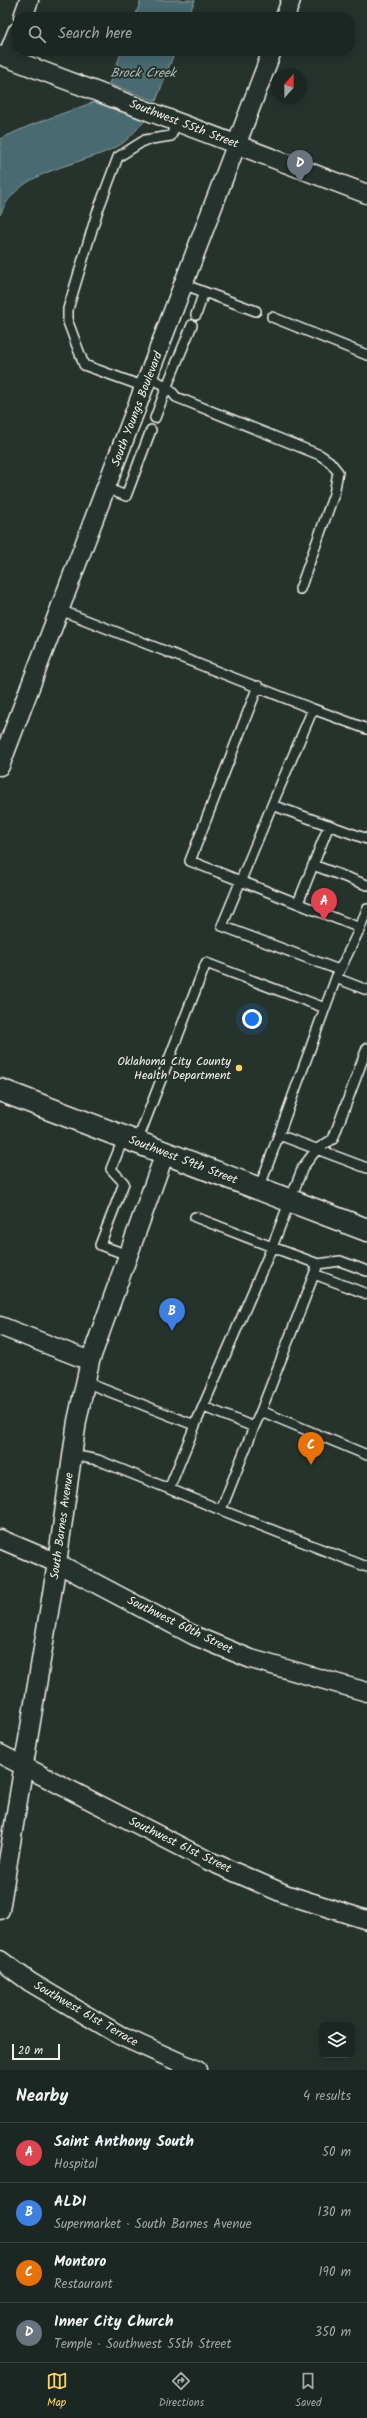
<!DOCTYPE html>
<html lang="en">
<head>
<meta charset="utf-8">
<style>
  body { margin:0; font-family:Kalam,sans-serif; background:#29322f; color:#f1f3f6 }
  .controls { position:absolute; right:12px; bottom:12px; display:grid; overflow:hidden; border-radius:8px; box-shadow:0 2px 10px #0003 }
  .controls button { width:36px; height:36px; display:grid; place-items:center; padding:0; border:0; border-bottom:1px solid #3a4340; background:#1c2622; color:#f1f3f6; font:20px sans-serif }
  .compass { position:absolute; left:271px; top:68px; width:36px; height:36px; border-radius:50%; background:#1c2622; box-shadow:0 2px 10px #0003; rotate:21deg }
  .scale { position:absolute; left:12px; bottom:10px; width:48px; box-sizing:border-box; padding-left:4px; border:2px solid #f4f1e8; border-top:0; font-size:11px; line-height:14px; white-space:nowrap; color:#f4f1e8; -webkit-text-stroke:3px #26332d; paint-order:stroke }
  .you { position:absolute; left:252px; top:1019px; width:14px; height:14px; margin:-10px; border:3px solid #fff; border-radius:50%; background:#1a73e8; box-shadow:0 0 0 6px #1a73e833 }
  .badge { display:grid; place-items:center; width:26px; height:26px; border-radius:50%; background:#ffd166; color:#fff; font-size:13px; font-weight:700 }
  .pin { position:absolute; translate:-50% -33px; filter:drop-shadow(0 1px 2px #0008) }
  .pin::after { content:''; position:absolute; top:21px; width:14px; height:12px; background:inherit; clip-path:polygon(0 0,100% 0,50% 100%) }
  .list { margin:0; padding:0; list-style:none }
  h2 { display:flex; justify-content:space-between; align-items:center; height:52px; margin:0; padding:0 16px; font-size:17px }
  h2 small { font-size:13px; font-weight:400; color:#a0a5a5 }
  .list li { display:grid; grid-template-columns:26px 1fr auto; gap:12px; align-items:center; box-sizing:border-box; height:60px; padding:0 16px; border-top:1px solid #3a4340 }
  .list b { display:block; font-size:15px; white-space:nowrap }
  .list p { margin:0; font-size:13px; white-space:nowrap; color:#a0a5a5 }
  .list em { font-size:13px; font-style:normal; color:#a0a5a5 }
  .icon { flex:none; width:22px; height:22px; fill:none; stroke:currentColor; stroke-width:2; stroke-linecap:round; stroke-linejoin:round }
  .map { position:relative; flex:none; width:367px; height:2070px; overflow:hidden }
  .search { position:absolute; background:#1c2622; box-shadow:0 2px 10px #0003; left:12px; right:12px; top:12px; height:44px; display:flex; align-items:center; gap:10px; box-sizing:border-box; padding:0 14px; border-radius:16px; color:#a0a5a5; font-size:15px }
  .sheet { height:292px; background:#1c2622 }
  nav { display:flex; justify-content:space-around; align-items:center; box-sizing:border-box; height:56px; border-top:1px solid #3a4340; background:#1c2622; font-size:11px; color:#a0a5a5 }
  nav a { display:grid; justify-items:center; gap:2px }
  nav .on { color:#ffd166 }
  .map>svg:first-child { display:block }
  .water { fill:#4a6a71; stroke:#8ea0a1 }
  .lines { fill:none; stroke-linecap:round; stroke-linejoin:round }
  .lane-casing { stroke:#f4f1e8; stroke-width:12 }
  .street-casing { stroke:#f4f1e8; stroke-width:21 }
  .secondary-casing { stroke:#f4f1e8; stroke-width:25 }
  .lane { stroke:#26332d; stroke-width:9 }
  .street { stroke:#26332d; stroke-width:18 }
  .secondary { stroke:#26332d; stroke-width:22 }
  .poi-dot { fill:#ffd166; stroke:#26332d; stroke-width:1.5 }
  .labels { text-anchor:middle; dominant-baseline:central; stroke-width:4; stroke-linejoin:round; paint-order:stroke }
  .street-label { font-size:12px; fill:#f4f1e8; stroke:#26332d }
  .poi-label { font-size:12px; fill:#f4f1e8; stroke:#26332d; text-anchor:end }
  .water-label { font-size:13px; font-style:italic; fill:#b0bbb8; stroke:#26332d }
</style>
</head>
<body>
<div class="map">
<svg width="367" height="2070" viewBox="0 0 367 2070">
  <rect width="100%" height="100%" fill="#26332d"/>
  <filter id="ink" filterUnits="userSpaceOnUse"><feTurbulence type="fractalNoise" baseFrequency=".025" numOctaves="2"/><feDisplacementMap in="SourceGraphic" scale="8" xChannelSelector="R" yChannelSelector="G"/><feConvolveMatrix kernelMatrix="1 2 1 2 8 2 1 2 1" color-interpolation-filters="sRGB"/></filter>
  <g filter="url(#ink)">
    <path class="water" d="M141,0H195L188,17H135Z
      M122,51H175L156,101L109,84Z
      M94,102L145,121C136,129 128,141 118,146C79,167 18,168 0,215V139L31,125Z"/>
    <g class="lines">
      <g class="lane-casing">
        <path id="lane" d="M185,285L256,311
          M196,315L204,292
          M272,317L367,355
          M149,378L167,386L192,325
          M145,387L84,365L68,322V309L97,213L118,157L145,140L171,136L177,121
          M155,418L167,386L176,397L320,455L330,462L338,472L334,494L300,589
          M106,488L126,496L151,430
          M60,610L313,709L272,805L367,839
          M258,686L190,861L360,928L336,978
          M313,709L367,729
          M272,805L222,926L339,970
          M313,865L367,885
          M298,903L329,825
          M360,928L367,909
          M325,1008L336,978L367,990
          M279,1135L367,1168
          M124,1137L111,1169L124,1183L100,1245L128,1255
          M137,1142L206,963L325,1008L259,1189
          M195,1217L272,1247L303,1167L317,1149L333,1139L367,1048
          M367,1271L340,1261L318,1264L261,1411L367,1455
          M314,1274L367,1294
          M85,1382L189,1423H196L272,1247L318,1264
          M204,1407L254,1427L261,1411
          M254,1427L221,1510L367,1567
          M72,1455L98,1460L221,1510
          M169,1489L196,1423"/>
      </g>
      <g class="street-casing">
        <path id="street" d="M23,17L29,0
          M285,17L291,0
          M0,55L367,194
          M7,57L17,32
          M0,766L272,51
          M0,1326L90,1361
          M0,1539L57,1563L195,1636L251,1659L367,1692
          M0,1754L207,1860L285,1894L367,1920
          M0,1910L57,1563L77,1421L90,1361L165,1153
          M0,1960L30,1982L123,2037L197,2070"/>
      </g>
      <g class="secondary-casing">
        <path id="secondary" d="M0,1090L367,1230"/>
      </g>
      <use href="#lane" class="lane"/>
      <use href="#street" class="street"/>
      <use href="#secondary" class="secondary"/>
    </g>
  </g>
  <circle class="poi-dot" cx="239" cy="1068" r="4"/>
  <g class="labels">
    <g class="street-label">
      <text transform="translate(184 124) rotate(21)">Southwest 55th Street</text>
      <text transform="translate(137 409) rotate(-69)">South Youngs Boulevard</text>
      <text transform="translate(183 1160) rotate(21)">Southwest 59th Street</text>
      <text transform="translate(62 1526) rotate(-82)">South Barnes Avenue</text>
      <text transform="translate(180 1625) rotate(26)">Southwest 60th Street</text>
      <text transform="translate(180 1845) rotate(26)">Southwest 61st Street</text>
      <text transform="translate(86 2014) rotate(30)">Southwest 61st Terrace</text>
    </g>
    <g class="poi-label">
      <text x="231" y="1061">Oklahoma City County<tspan x="231" dy="14">Health Department</tspan></text>
    </g>
    <g class="water-label">
      <text x="143" y="73">Brock Creek</text>
    </g>
  </g>
</svg>
<div class="controls">
<button><svg class="icon" aria-label="layers" viewBox="0 0 24 24"><path d="M12 4l9 5-9 5-9-5zM3 14l9 5 9-5"/></svg></button>
</div>
<svg class="compass" viewBox="-18 -18 36 36"><path d="M0-13l5 13h-10z" fill="#e53935"/><path d="M0 13l5-13h-10z" fill="#a0a5a5"/></svg>
<div class="scale">20 m</div>
<div class="you"></div>
<div class="pin badge" style="left:324px;top:921px;background:#e0444e">A</div>
<div class="pin badge" style="left:172px;top:1331px;background:#3f7fe0">B</div>
<div class="pin badge" style="left:311px;top:1465px;background:#e8710a">C</div>
<div class="pin badge" style="left:300px;top:183px;background:#6b7280">D</div>
<div class="search"><svg class="icon" aria-label="search" viewBox="0 0 24 24"><circle cx="10" cy="10" r="6"/><path d="M15 15l6 6"/></svg>Search here</div>
</div>
<section class="sheet">
<h2>Nearby<small>4 results</small></h2>
<ul class="list">
<li><span class="badge" style="background:#e0444e">A</span><div><b>Saint Anthony South</b><p>Hospital</p></div><em>50 m</em></li>
<li><span class="badge" style="background:#3f7fe0">B</span><div><b>ALDI</b><p>Supermarket · South Barnes Avenue</p></div><em>130 m</em></li>
<li><span class="badge" style="background:#e8710a">C</span><div><b>Montoro</b><p>Restaurant</p></div><em>190 m</em></li>
<li><span class="badge" style="background:#6b7280">D</span><div><b>Inner City Church</b><p>Temple · Southwest 55th Street</p></div><em>350 m</em></li>
</ul>
</section>
<nav>
<a class="on"><svg class="icon" aria-label="map" viewBox="0 0 24 24"><path d="M3 6l6-2 6 2 6-2v14l-6 2-6-2-6 2zM9 4v14M15 6v14"/></svg>Map</a>
<a><svg class="icon" aria-label="directions" viewBox="0 0 24 24"><path d="M12 3l9 9-9 9-9-9zM9 14v-3h6M13 9l2 2-2 2"/></svg>Directions</a>
<a><svg class="icon" aria-label="saved" viewBox="0 0 24 24"><path d="M7 4h10v16l-5-4-5 4z"/></svg>Saved</a>
</nav>
</body>
</html>
